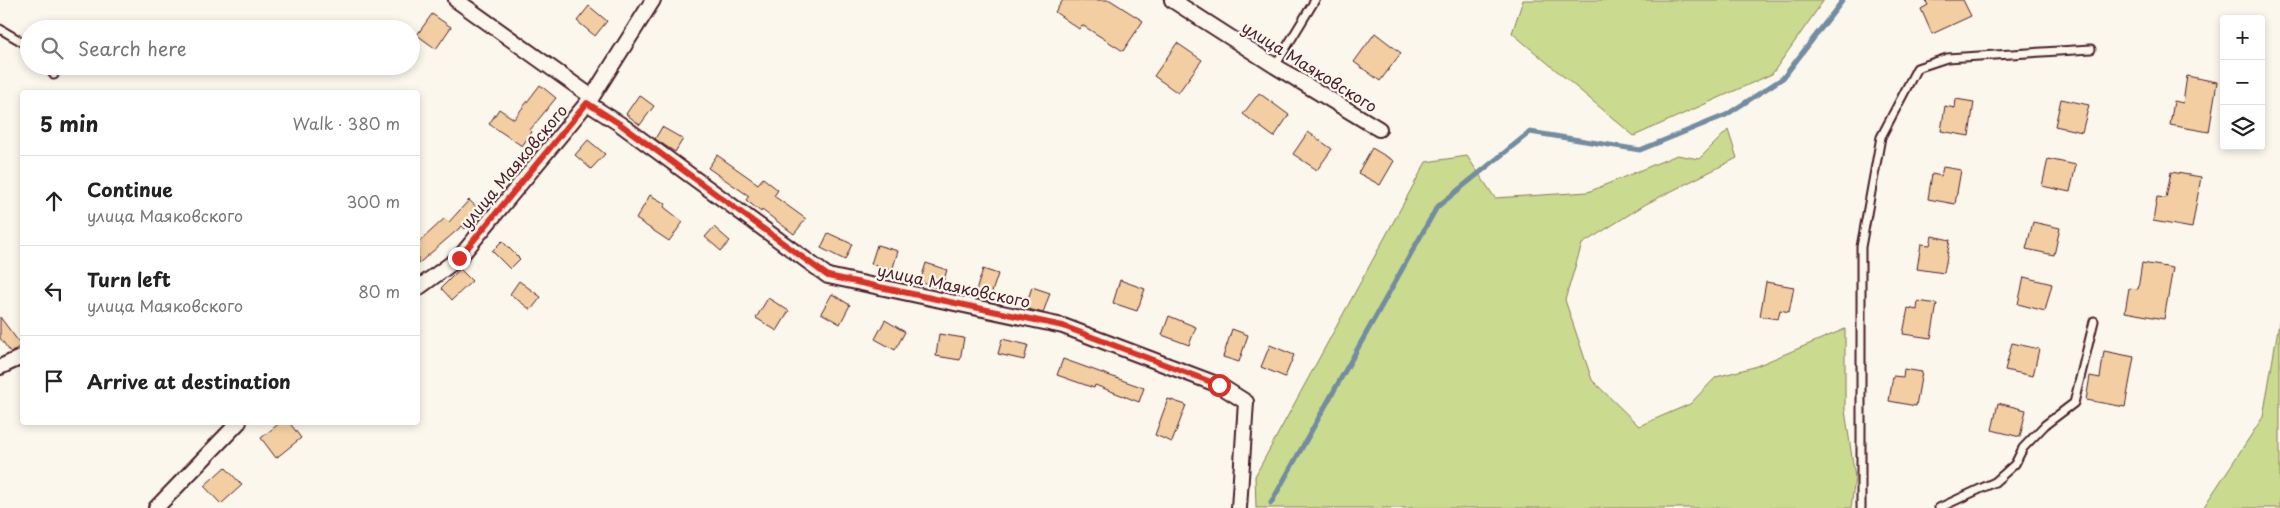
<!DOCTYPE html>
<html lang="en">
<head>
<meta charset="utf-8">
<style>
  body { margin:0; font-family:"Playpen Sans",sans-serif; background:#f6f6f6; color:#222 }
  .controls { position:absolute; right:15px; top:15px; display:grid; overflow:hidden; border-radius:5px; box-shadow:0 2px 8px #0003 }
  .controls button { width:45px; height:45px; display:grid; place-items:center; padding:0; border:0; border-bottom:1px solid #e0e0e0; background:#fff; color:#222; font:25px sans-serif }
  .stop { position:absolute; width:15px; height:15px; margin:-11px; border:4px solid #d93025; border-radius:50%; background:#fff }
  .stop.end { background:#d93025; border-color:#fff; box-shadow:0 1px 5px #0008 }
  .list { margin:0; padding:0; list-style:none }
  h2 { display:flex; justify-content:space-between; align-items:center; height:65px; margin:0; padding:0 20px; font-size:21px }
  h2 small { font-size:16px; font-weight:400; color:#767676 }
  .list li { display:grid; grid-template-columns:32px 1fr auto; gap:15px; align-items:center; box-sizing:border-box; height:90px; padding:0 20px; border-top:1px solid #e0e0e0 }
  .list b { display:block; font-size:19px; white-space:nowrap }
  .list p { margin:0; font-size:16px; white-space:nowrap; color:#767676 }
  .list em { font-size:16px; font-style:normal; color:#767676 }
  .icon { flex:none; width:28px; height:28px; fill:none; stroke:currentColor; stroke-width:2; stroke-linecap:round; stroke-linejoin:round }
  .map { position:relative; flex:none; width:2280px; height:508px; overflow:hidden }
  .search { position:absolute; background:#fff; box-shadow:0 2px 8px #0003; left:20px; top:20px; width:400px; height:55px; display:flex; align-items:center; gap:12px; box-sizing:border-box; padding:0 18px; border-radius:28px; color:#767676; font-size:19px }
  .panel { position:absolute; background:#fff; box-shadow:0 2px 8px #0003; left:20px; top:90px; width:400px; height:335px; border-radius:5px }
  .map>svg:first-child { display:block }
  .green { fill:#cada8e; stroke:#8a7c5c }
  .lines { fill:none; stroke-linecap:round; stroke-linejoin:round }
  .stream { stroke:#728ca1; stroke-width:5 }
  .building { fill:#f2cea2; stroke:#4a1f2b }
  .lane-casing { stroke:#4a1f2b; stroke-width:11 }
  .street-casing { stroke:#4a1f2b; stroke-width:18 }
  .lane { stroke:#fbf7ec; stroke-width:7 }
  .street { stroke:#fbf7ec; stroke-width:14 }
  .route { stroke:#d93025; stroke-width:6 }
  .labels { text-anchor:middle; dominant-baseline:central; stroke-width:4.5; stroke-linejoin:round; paint-order:stroke }
  .street-label { font-size:16px; fill:#4a1f2b; stroke:#fbf7ec }
</style>
</head>
<body>
<div class="map">
<svg width="2280" height="508" viewBox="0 0 2280 508">
  <rect width="100%" height="100%" fill="#fbf7ec"/>
  <filter id="ink" filterUnits="userSpaceOnUse"><feTurbulence type="fractalNoise" baseFrequency=".02" numOctaves="2"/><feDisplacementMap in="SourceGraphic" scale="10" xChannelSelector="R" yChannelSelector="G"/><feConvolveMatrix kernelMatrix="1 2 1 2 8 2 1 2 1" color-interpolation-filters="sRGB"/></filter>
  <g filter="url(#ink)">
    <path class="green" d="M1523,0H1824L1772,74L1634,136L1512,33Z
      M1728,130L1737,158L1646,204L1582,244L1565,300L1592,380L1639,426L1690,404L1716,377L1754,367L1845,329V410L1855,478L1851,508H1256L1255,476L1426,162L1467,156L1495,198L1588,192L1677,155L1699,159Z
      M2280,317V508H2203L2263,417Z"/>
    <g class="lines">
      <path class="stream" d="M1271,503L1437,207L1530,132L1640,150L1726,115L1783,78L1843,0"/>
    </g>
    <path class="building" d="M1063,0H1110L1143,21L1123,51L1082,25L1079,29L1055,12Z
      M1925,0H1963L1971,16L1932,34L1921,9L1928,5Z
      M589,6L607,21L595,36L577,21Z
      M432,14L451,27L436,49L417,35Z
      M1375,33L1401,53L1380,81L1354,62Z
      M1177,43L1202,60L1178,93L1154,76Z
      M2187,76L2217,82L2209,132L2170,125L2174,101L2183,103Z
      M540,85L556,98L530,130L532,132L522,146L489,124L499,109L514,119Z
      M1259,93L1289,115L1274,137L1243,114Z
      M639,95L654,106L640,125L626,114Z
      M1956,99L1974,102L1969,136L1941,131L1945,106L1955,108Z
      M2061,99L2089,105L2082,132L2055,126Z
      M662,127L683,139L675,152L655,139Z
      M1308,132L1332,149L1317,170L1293,154Z
      M588,140L605,154L591,169L575,155Z
      M1372,148L1394,161L1380,185L1358,173Z
      M717,155L758,184L763,178L778,190L774,196L806,219L794,234L762,210L761,212L746,200L749,196L708,168Z
      M2048,159L2076,165L2070,192L2042,186Z
      M1943,167L1961,170L1955,204L1928,199L1932,174L1941,176Z
      M2171,172L2201,177L2192,228L2153,221L2157,197L2166,198Z
      M650,195L666,204L664,207L683,222L669,241L636,219Z
      M469,200L481,211L465,229L462,226L418,264V243L445,218L449,222Z
      M2033,222L2060,228L2054,255L2026,249Z
      M714,227L730,241L721,251L705,237Z
      M828,233L852,244L845,260L821,248Z
      M1932,236L1950,240L1944,273L1917,269L1921,244L1930,245Z
      M502,241L520,259L510,269L492,251Z
      M877,245L898,251L892,271L871,264Z
      M926,263L947,270L941,289L920,282Z
      M2142,263L2173,268L2164,319L2125,312L2129,288L2138,289Z
      M460,269L472,281L452,300L441,288Z
      M983,269L998,274L989,301L974,297Z
      M2024,277L2052,284L2045,311L2018,304Z
      M1120,280L1145,289L1137,311L1113,303Z
      M519,281L541,297L531,310L510,294Z
      M1766,282L1794,287L1789,312L1780,310L1778,319L1760,316Z
      M1032,287L1050,293L1043,313L1025,308Z
      M832,294L850,305L840,324L821,313Z
      M768,298L789,311L777,331L756,318Z
      M1918,301L1937,304L1931,338L1903,334L1908,308L1917,310Z
      M1169,316L1196,327L1189,345L1162,335Z
      M0,317L21,345L11,353L0,338Z
      M885,320L905,332L895,350L875,339Z
      M1232,329L1248,335L1239,362L1223,357Z
      M939,334L964,338L960,360L936,356Z
      M1002,339L1028,345L1024,360L998,354Z
      M2012,343L2039,349L2033,376L2005,370Z
      M1270,345L1294,355L1285,377L1261,367Z
      M2104,351L2134,357L2125,407L2086,400L2090,376L2100,378Z
      M1063,359L1144,388L1139,402L1095,385L1094,388L1057,375Z
      M1904,369L1922,372L1916,406L1889,401L1893,376L1903,377Z
      M1168,399L1186,405L1172,442L1155,435Z
      M1998,403L2026,410L2020,437L1992,430Z
      M281,422H289L301,438L276,458L261,438Z
      M225,467L242,485L221,504L204,486Z"/>
    <g class="lines">
      <g class="lane-casing">
        <path id="lane" d="M0,29L29,46
          M47,66L54,75
          M1275,66L1315,0
          M1861,508V247L1881,137L1917,68L1947,58L2091,49
          M1939,508L1995,482L2015,464L2023,448L2045,425L2074,403L2094,321"/>
      </g>
      <g class="street-casing">
        <path id="street" d="M456,0L592,97
          M1172,0L1275,66L1379,129
          M587,103L620,124L828,276L1063,326L1219,385L1246,402L1239,508
          M418,288L459,258L592,97L653,0
          M0,367L22,357
          M156,508L239,422"/>
      </g>
      <use href="#lane" class="lane"/>
      <use href="#street" class="street"/>
    </g>
  </g>
  <g class="lines" filter="url(#ink)">
    <path class="route" d="M459,258L587,103L620,124L828,276L1063,326L1219,385"/>
  </g>
  <g class="labels">
    <g class="street-label">
      <text transform="translate(1310 66) rotate(32)">улица Маяковского</text>
      <text transform="translate(513 166) rotate(-50)">улица Маяковского</text>
      <text transform="translate(954 285) rotate(12)">улица Маяковского</text>
    </g>
  </g>
</svg>
<div class="controls">
<button>+</button>
<button>−</button>
<button><svg class="icon" aria-label="layers" viewBox="0 0 24 24"><path d="M12 4l9 5-9 5-9-5zM3 14l9 5 9-5"/></svg></button>
</div>
<div class="stop" style="left:1219px;top:385px"></div>
<div class="stop end" style="left:459px;top:258px"></div>
<div class="search"><svg class="icon" aria-label="search" viewBox="0 0 24 24"><circle cx="10" cy="10" r="6"/><path d="M15 15l6 6"/></svg>Search here</div>
<section class="panel">
<h2>5 min<small>Walk · 380 m</small></h2>
<ul class="list">
<li><svg class="icon" aria-label="ahead" viewBox="0 0 24 24"><path d="M12 20V5M6 11l6-6 6 6"/></svg><div><b>Continue</b><p>улица Маяковского</p></div><em>300 m</em></li>
<li><svg class="icon" aria-label="left" viewBox="0 0 24 24"><path d="M17 20v-9H6M10 6l-5 5 5 5"/></svg><div><b>Turn left</b><p>улица Маяковского</p></div><em>80 m</em></li>
<li><svg class="icon" aria-label="arrive" viewBox="0 0 24 24"><path d="M6 21V4h12l-3 4 3 4H6"/></svg><div><b>Arrive at destination</b></div></li>
</ul>
</section>
</div>
</body>
</html>
